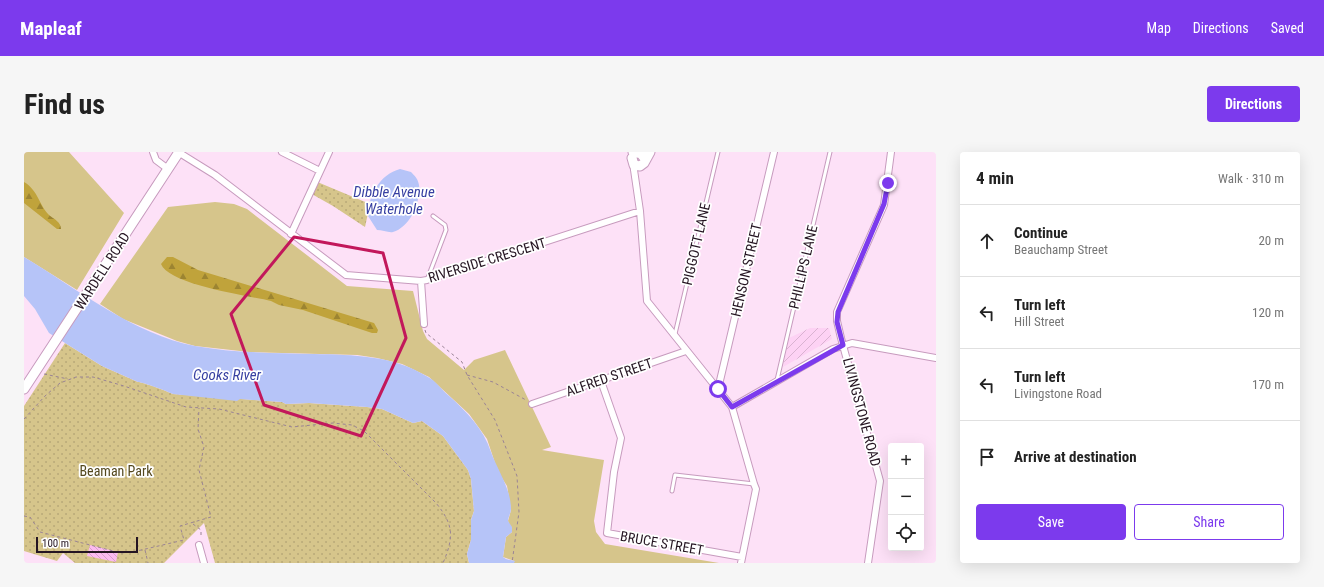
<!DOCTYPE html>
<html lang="en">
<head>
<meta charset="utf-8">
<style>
  body { margin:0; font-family:"Roboto Condensed",sans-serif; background:#f6f6f6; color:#222 }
  .controls { position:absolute; right:12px; bottom:12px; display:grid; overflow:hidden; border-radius:4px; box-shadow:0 4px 16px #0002 }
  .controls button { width:36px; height:36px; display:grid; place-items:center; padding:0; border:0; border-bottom:1px solid #e0e0e0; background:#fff; color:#222; font:20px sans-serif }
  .scale { position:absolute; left:12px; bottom:10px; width:102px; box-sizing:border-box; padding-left:4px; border:2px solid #251522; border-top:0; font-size:11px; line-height:14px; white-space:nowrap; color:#251522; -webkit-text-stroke:3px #fff; paint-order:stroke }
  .stop { position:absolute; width:12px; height:12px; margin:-9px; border:3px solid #7c3aed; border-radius:50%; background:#fff }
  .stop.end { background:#7c3aed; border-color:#fff; box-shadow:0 1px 4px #0008 }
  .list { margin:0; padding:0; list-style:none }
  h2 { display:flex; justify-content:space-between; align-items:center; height:52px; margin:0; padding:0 16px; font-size:17px }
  h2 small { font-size:13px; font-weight:400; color:#767676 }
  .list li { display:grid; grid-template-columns:26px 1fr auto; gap:12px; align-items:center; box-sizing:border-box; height:72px; padding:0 16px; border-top:1px solid #e0e0e0 }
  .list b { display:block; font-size:15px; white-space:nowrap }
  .list p { margin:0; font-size:13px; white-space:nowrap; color:#767676 }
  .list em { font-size:13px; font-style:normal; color:#767676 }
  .actions { display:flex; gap:8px; padding:12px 16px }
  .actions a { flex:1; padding:9px 0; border:1px solid #7c3aed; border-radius:4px; text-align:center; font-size:14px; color:#7c3aed }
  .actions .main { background:#7c3aed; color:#fff }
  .icon { flex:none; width:22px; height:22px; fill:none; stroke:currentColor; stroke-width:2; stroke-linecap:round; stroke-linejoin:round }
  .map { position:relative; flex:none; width:912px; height:411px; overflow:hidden; border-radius:4px }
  header { display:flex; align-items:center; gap:24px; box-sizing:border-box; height:56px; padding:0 20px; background:#7c3aed; color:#fff }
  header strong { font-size:19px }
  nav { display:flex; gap:22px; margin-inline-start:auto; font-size:14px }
  .intro { display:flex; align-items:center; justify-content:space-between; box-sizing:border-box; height:96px; padding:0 24px }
  h1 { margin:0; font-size:28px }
  .button { padding:10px 18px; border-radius:4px; background:#7c3aed; color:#fff; font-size:14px; font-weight:700 }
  main { display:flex; gap:24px; padding:0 24px }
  aside { flex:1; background:#fff; border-radius:4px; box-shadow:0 4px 16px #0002 }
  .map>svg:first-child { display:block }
  .industrial { fill:url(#industrial-furrows) }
  .grass { fill:#d6c58b }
  .forest { fill:url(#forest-firs) }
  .park { fill:url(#park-dots) }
  .water { fill:#b6c4f8 }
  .building { fill:url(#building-back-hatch) }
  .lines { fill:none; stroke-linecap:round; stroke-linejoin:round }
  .lane-casing { stroke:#c79bbe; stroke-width:5 }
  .street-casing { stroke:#c79bbe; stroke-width:8 }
  .secondary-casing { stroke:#c79bbe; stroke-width:11 }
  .path { stroke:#9a8395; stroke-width:1; stroke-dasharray:3 3; stroke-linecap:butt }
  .lane { stroke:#fff; stroke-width:3 }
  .street { stroke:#fff; stroke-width:6 }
  .secondary { stroke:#fff; stroke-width:9 }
  .route { stroke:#7c3aed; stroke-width:5 }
  .marked { fill:none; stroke:#c2185b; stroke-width:3; stroke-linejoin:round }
  .labels { text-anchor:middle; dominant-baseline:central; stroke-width:3.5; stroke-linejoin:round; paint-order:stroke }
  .street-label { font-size:14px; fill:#251522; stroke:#fff }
  .park-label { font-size:14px; fill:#54481e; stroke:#fff }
  .water-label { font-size:15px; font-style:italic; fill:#363fa1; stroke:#fff }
</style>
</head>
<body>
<header>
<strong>Mapleaf</strong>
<nav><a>Map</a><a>Directions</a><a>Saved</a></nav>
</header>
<div class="intro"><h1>Find us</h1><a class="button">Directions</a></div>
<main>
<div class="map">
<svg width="912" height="411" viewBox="0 0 912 411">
  <defs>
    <pattern id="industrial-furrows" width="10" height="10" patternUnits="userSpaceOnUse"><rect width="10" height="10" fill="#fdd2f4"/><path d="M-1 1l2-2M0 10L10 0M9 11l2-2" fill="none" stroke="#d9b3d1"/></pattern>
    <pattern id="forest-firs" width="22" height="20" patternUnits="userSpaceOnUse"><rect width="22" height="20" fill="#c0a33b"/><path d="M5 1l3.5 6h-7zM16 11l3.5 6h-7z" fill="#9c8431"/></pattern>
    <pattern id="park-dots" width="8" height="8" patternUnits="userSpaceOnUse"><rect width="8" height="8" fill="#d6c58b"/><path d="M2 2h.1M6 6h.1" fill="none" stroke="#b8a878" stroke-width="1.8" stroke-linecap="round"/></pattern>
    <pattern id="building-back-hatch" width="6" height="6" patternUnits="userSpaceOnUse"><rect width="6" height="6" fill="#fcbbf0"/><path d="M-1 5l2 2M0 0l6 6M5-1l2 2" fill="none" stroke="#d8a0ce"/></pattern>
  </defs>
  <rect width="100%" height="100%" fill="#fde1f7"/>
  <path class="industrial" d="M786,176H805L808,187L759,215L765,186Z"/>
  <path class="grass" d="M0,0H45L100,61L53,138L0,105Z
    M191,50L210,52L223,57L323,134L389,139L399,179L403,187L440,218L450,208L481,198L527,295L518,298L580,308L570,369L572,380L581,392L695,411H490V409L479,405L482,385L488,380L484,369L487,358L483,334L474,320L463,287L445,262L405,225L378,212L353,206L333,203L225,200L171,194L153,189L99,167L76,152L144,55Z"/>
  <path class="forest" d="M0,30C14,38 15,53 25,63C30,67 37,70 37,77H33L0,51Z
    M143,105H149L174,118L350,171L354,178L353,181H348L279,158L255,153L247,149C226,144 145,133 137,112Z"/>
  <path class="park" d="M291,29L346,52L341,75L309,54L286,41Z
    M41,191L78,214L114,230C119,230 145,240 149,242L258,250L262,252L285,251L343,255L358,257L389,271L398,269L419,284L444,318L447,327L450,359L447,368V388L443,402L445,411H191L180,371L140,411H51L39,401L33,409L0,399V254Z"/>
  <path class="water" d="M376,17L387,20C391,24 394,27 395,33C397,50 386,75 369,80C365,81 358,78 353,78L344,64C344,44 356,22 376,17Z
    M0,105C52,136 111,183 171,194C210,201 250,201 290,202C329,203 369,203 404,225C412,229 418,238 424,243C443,260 459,276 467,300C474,319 487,337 487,357C487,361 484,365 484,369L488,375V380L482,385L479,405L482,407L491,409L490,411H445L443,402L447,388V368L450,359L447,327L444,318L419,284L398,269L389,271L358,257L343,255L285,251L262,252L258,250L216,247L213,249L149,242C145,240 119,230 114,230L78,214L25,181L11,157L0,144Z"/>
  <path class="building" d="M66,393L94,400L92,410L63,404Z"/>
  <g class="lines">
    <g class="lane-casing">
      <path id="lane" d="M403,128L422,78L421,73L409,64
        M651,182L694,0
        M753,228L806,0
        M648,339L651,323L730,332"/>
    </g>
    <g class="street-casing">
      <path id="street" d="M129,0L132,8L144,17
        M154,0L191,23L322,123L397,129L403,128L616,59
        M258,0L296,19
        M609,11L616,59L623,149L708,255L730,332L732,337L717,411
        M267,82L305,0
        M397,129L400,172
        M577,229L597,286L590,320L583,381L718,405
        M694,237L750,0
        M508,252L662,199
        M708,255L809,197L828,191L912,206
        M175,393L180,411
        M844,411L856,329L817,186L813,169V160L860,53L867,0"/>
    </g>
    <g class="secondary-casing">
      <path id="secondary" d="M609,0L617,2L621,7
        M608,6L610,13L616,14L620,11L626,0
        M0,237L155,0"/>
    </g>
    <path class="path" d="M401,178L402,181L438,210L443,223L471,268L493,324L495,360L488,411
      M20,222L44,227
      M443,223L469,230L502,248
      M0,267L21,244L36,231L52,225H69L100,234L162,255L195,257L268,275L309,271L328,273L340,279L412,351C430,373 430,385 419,411
      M0,364L6,365L16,380L97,401L113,399L160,388L156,374L187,365L175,318L180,295L174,277L175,256
      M169,372L177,378V386
      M121,398L124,411"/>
    <use href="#lane" class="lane"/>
    <use href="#street" class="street"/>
    <use href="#secondary" class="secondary"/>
  </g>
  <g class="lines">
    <path class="route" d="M694,237L708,255L819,193L813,170L814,160L860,52L864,31"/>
  </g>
  <path class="marked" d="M270,85L359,101L382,186L337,284L240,253L207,162Z"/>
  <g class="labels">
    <g class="street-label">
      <text transform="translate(672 92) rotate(-77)">PIGGOTT LANE</text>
      <text transform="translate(463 108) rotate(-17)">RIVERSIDE CRESCENT</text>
      <text transform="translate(779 115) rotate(-77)">PHILLIPS LANE</text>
      <text transform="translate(722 118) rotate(-77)">HENSON STREET</text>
      <text transform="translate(78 119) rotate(-57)">WARDELL ROAD</text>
      <text transform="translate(585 225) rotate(-19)">ALFRED STREET</text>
      <text transform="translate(838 260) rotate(75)">LIVINGSTONE ROAD</text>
      <text transform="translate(638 391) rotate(10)">BRUCE STREET</text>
    </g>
    <g class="park-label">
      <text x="92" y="319">Beaman Park</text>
    </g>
    <g class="water-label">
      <text x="370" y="40">Dibble Avenue<tspan x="370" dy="17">Waterhole</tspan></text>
      <text x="203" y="223">Cooks River</text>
    </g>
  </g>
</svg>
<div class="controls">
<button>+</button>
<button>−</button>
<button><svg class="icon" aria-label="locate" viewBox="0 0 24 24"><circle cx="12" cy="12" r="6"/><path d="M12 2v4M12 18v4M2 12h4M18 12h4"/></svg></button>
</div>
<div class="scale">100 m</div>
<div class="stop" style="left:694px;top:237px"></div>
<div class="stop end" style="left:864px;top:31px"></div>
</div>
<aside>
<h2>4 min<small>Walk · 310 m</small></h2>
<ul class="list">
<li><svg class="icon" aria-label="ahead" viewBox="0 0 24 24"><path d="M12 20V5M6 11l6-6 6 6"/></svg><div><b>Continue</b><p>Beauchamp Street</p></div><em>20 m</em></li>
<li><svg class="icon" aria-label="left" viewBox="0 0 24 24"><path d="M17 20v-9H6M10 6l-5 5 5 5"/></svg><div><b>Turn left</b><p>Hill Street</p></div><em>120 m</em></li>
<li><svg class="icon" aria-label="left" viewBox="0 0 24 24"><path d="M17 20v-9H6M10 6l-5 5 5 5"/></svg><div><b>Turn left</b><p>Livingstone Road</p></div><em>170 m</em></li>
<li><svg class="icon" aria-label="arrive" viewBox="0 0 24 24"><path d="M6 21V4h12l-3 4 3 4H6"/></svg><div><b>Arrive at destination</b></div></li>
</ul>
<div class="actions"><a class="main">Save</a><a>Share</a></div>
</aside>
</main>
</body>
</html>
